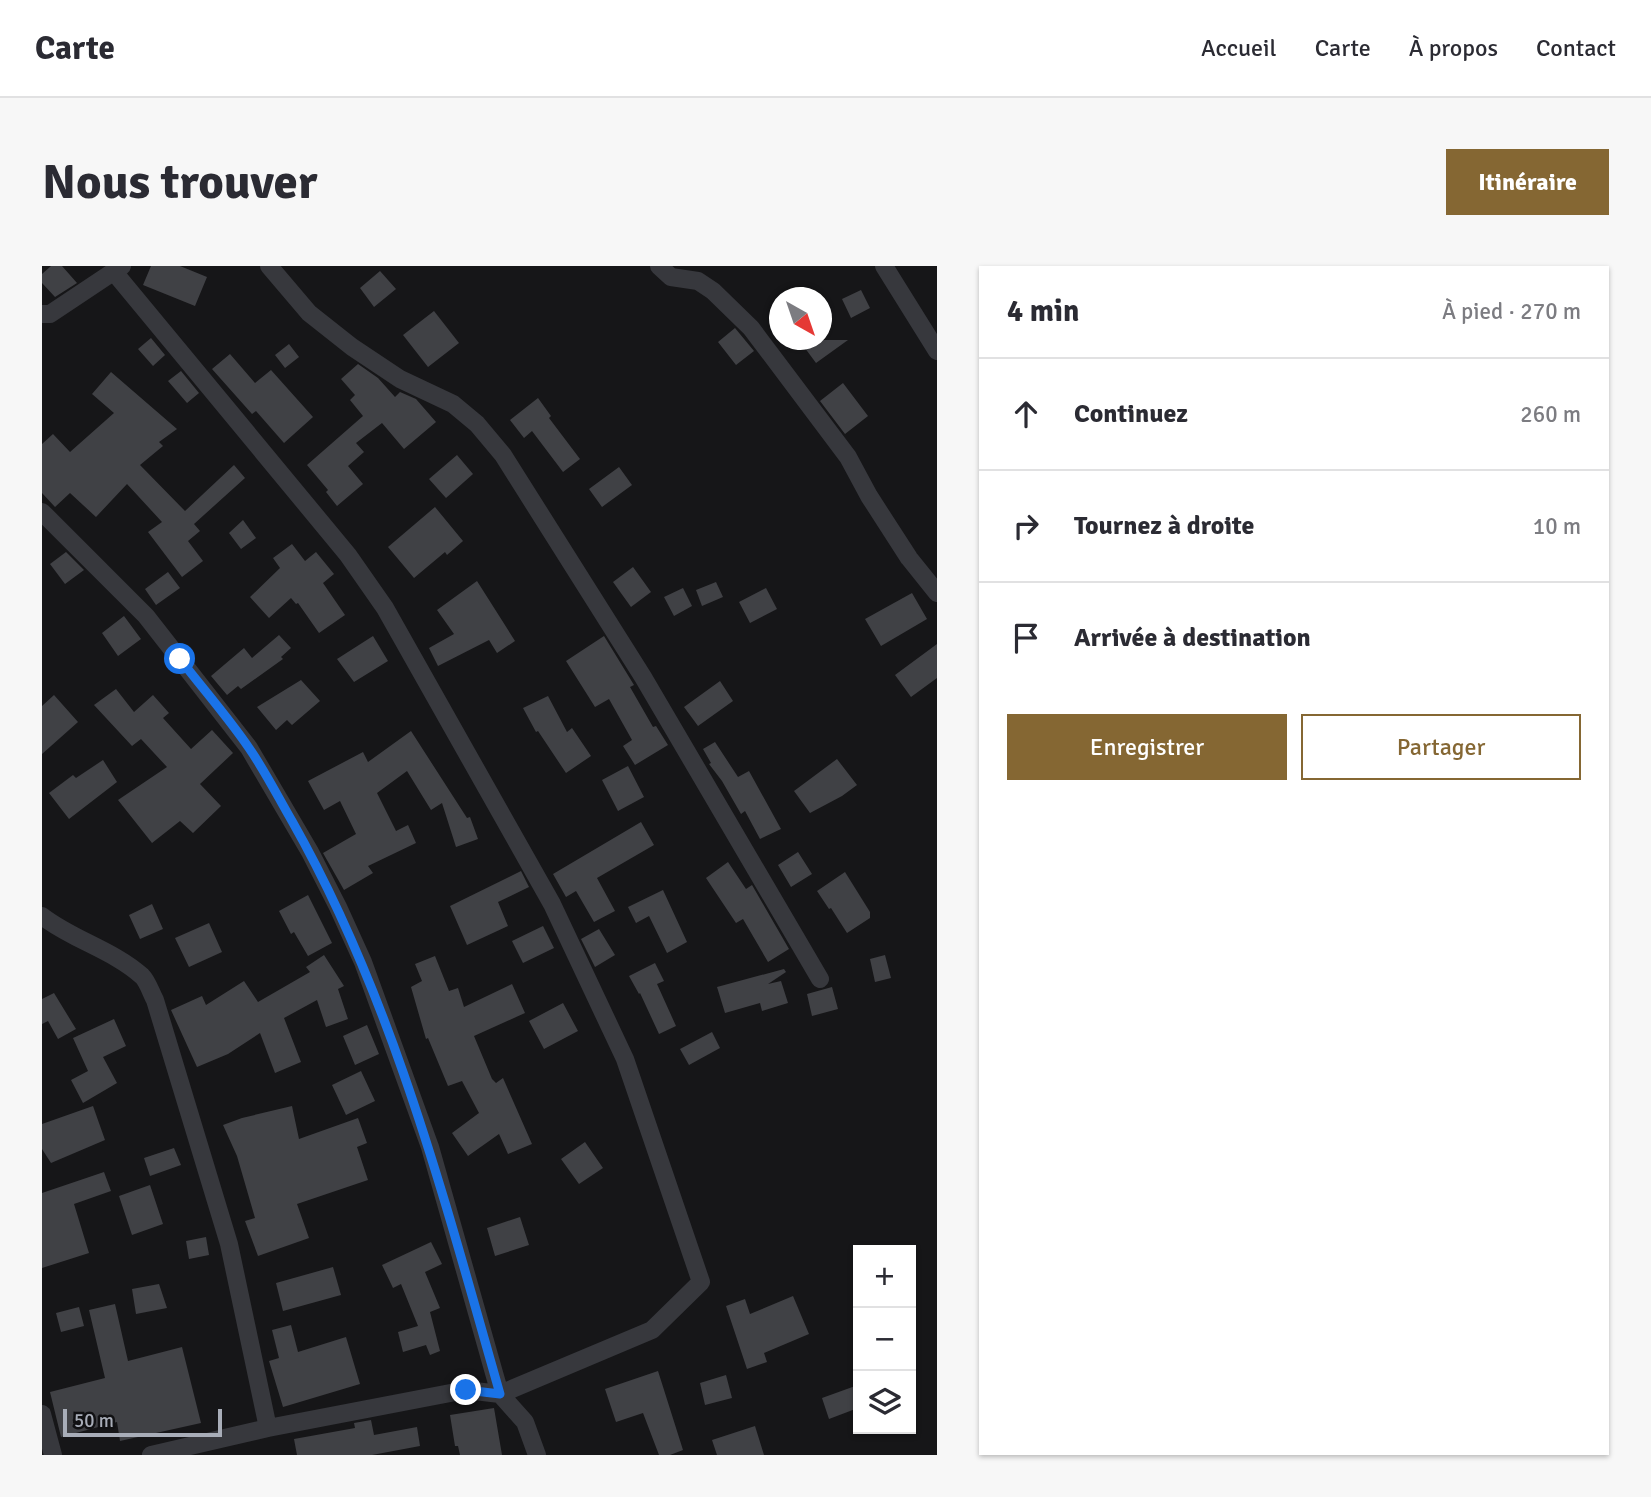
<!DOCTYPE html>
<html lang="fr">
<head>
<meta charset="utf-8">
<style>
  body { margin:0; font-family:Signika,sans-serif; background:#f7f7f7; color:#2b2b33 }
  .controls { position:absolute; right:21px; bottom:21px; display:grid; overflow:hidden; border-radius:0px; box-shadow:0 2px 5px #0004 }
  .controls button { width:63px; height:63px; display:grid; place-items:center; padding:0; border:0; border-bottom:2px solid #e1e1e2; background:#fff; color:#2b2b33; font:35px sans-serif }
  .compass { position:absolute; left:727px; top:21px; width:63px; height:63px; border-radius:50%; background:#fff; box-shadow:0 2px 5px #0004; rotate:140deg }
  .scale { position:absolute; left:21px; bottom:18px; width:159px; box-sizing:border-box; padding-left:7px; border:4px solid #a8adb8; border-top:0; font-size:19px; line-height:24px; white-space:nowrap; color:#a8adb8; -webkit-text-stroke:5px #111113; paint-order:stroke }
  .stop { position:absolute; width:21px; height:21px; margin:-16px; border:5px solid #1a73e8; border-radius:50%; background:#fff }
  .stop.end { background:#1a73e8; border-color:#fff; box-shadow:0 2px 7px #0008 }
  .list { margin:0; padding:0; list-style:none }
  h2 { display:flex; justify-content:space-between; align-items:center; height:91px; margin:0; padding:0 28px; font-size:30px }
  h2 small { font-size:23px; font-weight:400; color:#7c7c81 }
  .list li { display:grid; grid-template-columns:46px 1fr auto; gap:21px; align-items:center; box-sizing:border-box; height:112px; padding:0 28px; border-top:2px solid #e1e1e2 }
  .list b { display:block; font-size:26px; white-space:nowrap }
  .list em { font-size:23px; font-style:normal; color:#7c7c81 }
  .actions { display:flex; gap:14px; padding:21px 28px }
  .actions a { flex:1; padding:16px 0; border:2px solid #856733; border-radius:0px; text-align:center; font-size:24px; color:#856733 }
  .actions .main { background:#856733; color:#fff }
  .icon { flex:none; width:38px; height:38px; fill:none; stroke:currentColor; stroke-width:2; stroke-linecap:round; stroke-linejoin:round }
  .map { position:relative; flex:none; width:895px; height:1189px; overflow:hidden; border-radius:0px }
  header { display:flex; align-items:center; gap:42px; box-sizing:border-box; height:98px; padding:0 35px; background:#fff; border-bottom:2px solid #e1e1e2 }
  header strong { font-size:33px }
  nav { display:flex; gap:38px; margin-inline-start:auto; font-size:24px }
  .intro { display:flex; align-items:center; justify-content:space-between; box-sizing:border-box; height:168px; padding:0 42px }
  h1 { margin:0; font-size:49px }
  .button { padding:18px 32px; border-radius:0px; background:#856733; color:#fff; font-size:24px; font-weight:700 }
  main { display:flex; gap:42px; padding:0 42px }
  aside { flex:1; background:#fff; border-radius:0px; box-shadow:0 2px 5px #0004 }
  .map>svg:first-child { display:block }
  .building { fill:#404145 }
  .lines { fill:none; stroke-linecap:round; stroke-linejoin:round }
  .street { stroke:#37383d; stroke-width:18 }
  .route { stroke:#1a73e8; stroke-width:9 }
</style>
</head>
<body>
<header>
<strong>Carte</strong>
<nav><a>Accueil</a><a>Carte</a><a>À propos</a><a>Contact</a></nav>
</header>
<div class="intro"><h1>Nous trouver</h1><a class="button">Itinéraire</a></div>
<main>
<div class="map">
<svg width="895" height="1189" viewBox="0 0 895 1189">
  <rect width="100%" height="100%" fill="#161618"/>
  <path class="building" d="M9,0H20L35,17L13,31L0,17V8Z
    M109,0H138L165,11L153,40L101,19Z
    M338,5L354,23L332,41L318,22Z
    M819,24L828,42L809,52L800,33Z
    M392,45L417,77L386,101L361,69Z
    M693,62L712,85L694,99L676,76Z
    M109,72L123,89L111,100L96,83Z
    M757,74H806L774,97Z
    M247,78L257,91L243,102L233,89Z
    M188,88L213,117L229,104L271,151L242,177L214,145L210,148L170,103Z
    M316,98L336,112L353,131L358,126L374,133L394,156L362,183L340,157L314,177L322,186L306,200L321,218L295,240L284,226L286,224L265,199L321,150L308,134L313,129L299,113Z
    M139,105L157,127L145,137L126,115Z
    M69,106L135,163L117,176L121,180L98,199L143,245L192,199L203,212L152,258L158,265L146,275L161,295L140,311L106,266L120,256L85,218L54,251L28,227L13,241L0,227V178L11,168L28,186L72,147L50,128Z
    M801,117L826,150L803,168L778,135Z
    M496,132L509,150L507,152L538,193L521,206L490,165L482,172L468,154Z
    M415,189L431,208L404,232L387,213Z
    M577,201L590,219L560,241L547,223Z
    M393,241L421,275L405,289L403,286L372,312L346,281Z
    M201,254L214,272L199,283L187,267Z
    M250,278L263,295L274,286L292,308L281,317L303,349L277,367L256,337L254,338L249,332L227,352L208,331L238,302L231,292Z
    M24,286L42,304L23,318L8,298Z
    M591,301L609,326L589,341L571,316Z
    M126,306L138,322L114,339L103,323Z
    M435,315L473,375L455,387L447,374L396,400L387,382L412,368L395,344Z
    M674,316L681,331L660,340L654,324Z
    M641,322L650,340L632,350L622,331Z
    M724,322L735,343L708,357L697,336Z
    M870,327L885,353L839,380L823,353Z
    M82,350L99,373L76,390L60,367Z
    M237,369L249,382L239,391L241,393L199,423L196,420L185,429L169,410L202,382L210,392Z
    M331,370L346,395L312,416L295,393Z
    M562,370L592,419L588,421L611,461L614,460L626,479L593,499L581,480L590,474L567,433L553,441L524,395Z
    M895,378V412L869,431L853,409Z
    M259,414L278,435L250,459L245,454L234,464L215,441Z
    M678,415L691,435L656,460L642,441Z
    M74,423L92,446L111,429L127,447L121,452L149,483L170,464L191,487L158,518L179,540L151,567L138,555L110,577L76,534L125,501L99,473L90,480L52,439Z
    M12,429L36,456L0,488V440Z
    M506,430L525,466L530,462L549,490L524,507L496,465L494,466L481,442Z
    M369,465L425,552L428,551L436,573L414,581L400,537L389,544L365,505L335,527L354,565L366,559L374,577L326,600L331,607L302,624L281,587L314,568L298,535L282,544L266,515L321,486L326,496Z
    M673,476L696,511L707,505L739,563L718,573L703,545L699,548L680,515L667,498L669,497L661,483Z
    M795,493L815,519L800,530L768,547L752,525Z
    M61,494L75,516L27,553L7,527L31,509L34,512Z
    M586,500L602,531L576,545L560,514Z
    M599,556L612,579L555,612L573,645L552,656L534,625L524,631L511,608Z
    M756,586L770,608L749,621L736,599Z
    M686,596L704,623L710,619L747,683L726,696L701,653L694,657L664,612Z
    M479,605L487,621L456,636L466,660L425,679L408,640Z
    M803,606L828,646V652L805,667L789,642L787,643L775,625Z
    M621,624L645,676L625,687L607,650L594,657L586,641Z
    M266,629L290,677L266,690L252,666L249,668L237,645Z
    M110,638L121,663L98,673L87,649Z
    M167,657L180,686L147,701L133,672Z
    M501,660L512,682L481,697L470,675Z
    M557,663L573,689L553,701L539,673Z
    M282,689L302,720L296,723L306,753L284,761L275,734L242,752L259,796L233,807L218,767L186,788L155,801L129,744L160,730L164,739L202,715L216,736L268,706L264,701Z
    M843,689L849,712L833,716L828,693Z
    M393,690L407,725L416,722L422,741L470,718L483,747L432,770L450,813L454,817L461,812L490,878L466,888L457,868L426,890L410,867L437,847L420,815L406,820L386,772L384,773L369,721L380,715L373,698Z
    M613,697L622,715L615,718L634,760L617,768L598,727L597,728L587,710Z
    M742,703L744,706L726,718L739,715L746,737L720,745L718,737L683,747L675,721Z
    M790,721L796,743L770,750L765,728Z
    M12,727L34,763L16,773L6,755L0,758V733Z
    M521,737L536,765L502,783L487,755Z
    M72,753L84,780L61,791L75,817L41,837L29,814L46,805L31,772Z
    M325,759L337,788L313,799L301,770Z
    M670,766L678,782L647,799L638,783Z
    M319,805L333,835L304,849L290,819Z
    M51,840L63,874L9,897L0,883V858Z
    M250,840L257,873L316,852L325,877L315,881L326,914L255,938L267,972L216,990L203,955L213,952L195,890L181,859L200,852Z
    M543,876L561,902L537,918L519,893Z
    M132,882L139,899L108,910L102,892Z
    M62,906L69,925L32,938L47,987L0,1002V927Z
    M108,919L121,958L90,969L77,930Z
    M478,951L487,979L453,990L445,962Z
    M164,971L167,989L147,993L144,975Z
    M389,976L400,998L383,1006L398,1042L388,1046L398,1085L388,1089L384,1079L361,1086L356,1066L376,1060L359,1018L351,1022L340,999Z
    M291,1001L299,1029L241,1045L234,1017Z
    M117,1018L125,1042L94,1048L90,1023Z
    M751,1030L767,1068L722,1087L725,1096L705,1103L684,1040L703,1033L708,1048Z
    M73,1038L86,1095L140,1081L159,1157L78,1175L75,1156L19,1171L8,1126L63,1112L47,1044Z
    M37,1041L42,1060L19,1066L14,1047Z
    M249,1059L256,1086L304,1071L318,1118L241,1141L227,1095L237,1092L230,1064Z
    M616,1105L641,1184L628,1189H617L601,1147L574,1156L563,1123Z
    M684,1109L690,1132L663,1139L658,1117Z
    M816,1119V1142L787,1153L780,1132Z
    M452,1142L460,1189H418L416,1180H413L408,1149Z
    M329,1154L332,1169L375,1161L378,1180L330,1189H255L252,1173L313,1162L312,1157Z
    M713,1160L722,1189H675L670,1174Z"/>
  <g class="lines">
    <path class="street" d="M227,0L267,47L310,81L358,113L411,138L435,158L461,189L601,411L778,713
      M617,0L629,11L656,15L671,25L709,62L806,191L827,230L867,292L895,327
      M842,0L895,85
      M0,48H8L80,0
      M0,246L104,350L207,482L268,586L296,641L321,696L388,881L458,1128L610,1064L659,1016L583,793L510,638L343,342L306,289L72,6
      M0,650C31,674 71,684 100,710C106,716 109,727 113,734L187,978L226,1162
      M0,1148L11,1189
      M109,1189L226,1162L424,1124L458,1128L483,1156L495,1189"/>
  </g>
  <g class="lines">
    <path class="route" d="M138,393C161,423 186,451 207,482C223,505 236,531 250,555C351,733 402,932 458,1128L424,1124"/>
  </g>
</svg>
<div class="controls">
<button>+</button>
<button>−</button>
<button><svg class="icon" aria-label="layers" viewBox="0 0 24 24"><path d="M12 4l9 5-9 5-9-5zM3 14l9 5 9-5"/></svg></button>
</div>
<svg class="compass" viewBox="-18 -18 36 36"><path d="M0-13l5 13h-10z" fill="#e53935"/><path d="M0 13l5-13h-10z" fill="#7c7c81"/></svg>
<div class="scale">50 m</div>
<div class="stop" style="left:138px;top:393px"></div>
<div class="stop end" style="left:424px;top:1124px"></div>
</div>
<aside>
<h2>4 min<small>À pied · 270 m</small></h2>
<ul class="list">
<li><svg class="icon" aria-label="ahead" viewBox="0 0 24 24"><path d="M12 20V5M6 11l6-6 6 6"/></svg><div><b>Continuez</b></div><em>260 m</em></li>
<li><svg class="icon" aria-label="right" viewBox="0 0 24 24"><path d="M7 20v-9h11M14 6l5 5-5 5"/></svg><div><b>Tournez à droite</b></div><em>10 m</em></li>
<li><svg class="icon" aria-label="arrive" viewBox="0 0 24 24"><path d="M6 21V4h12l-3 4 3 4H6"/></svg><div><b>Arrivée à destination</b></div></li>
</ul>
<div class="actions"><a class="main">Enregistrer</a><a>Partager</a></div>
</aside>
</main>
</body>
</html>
